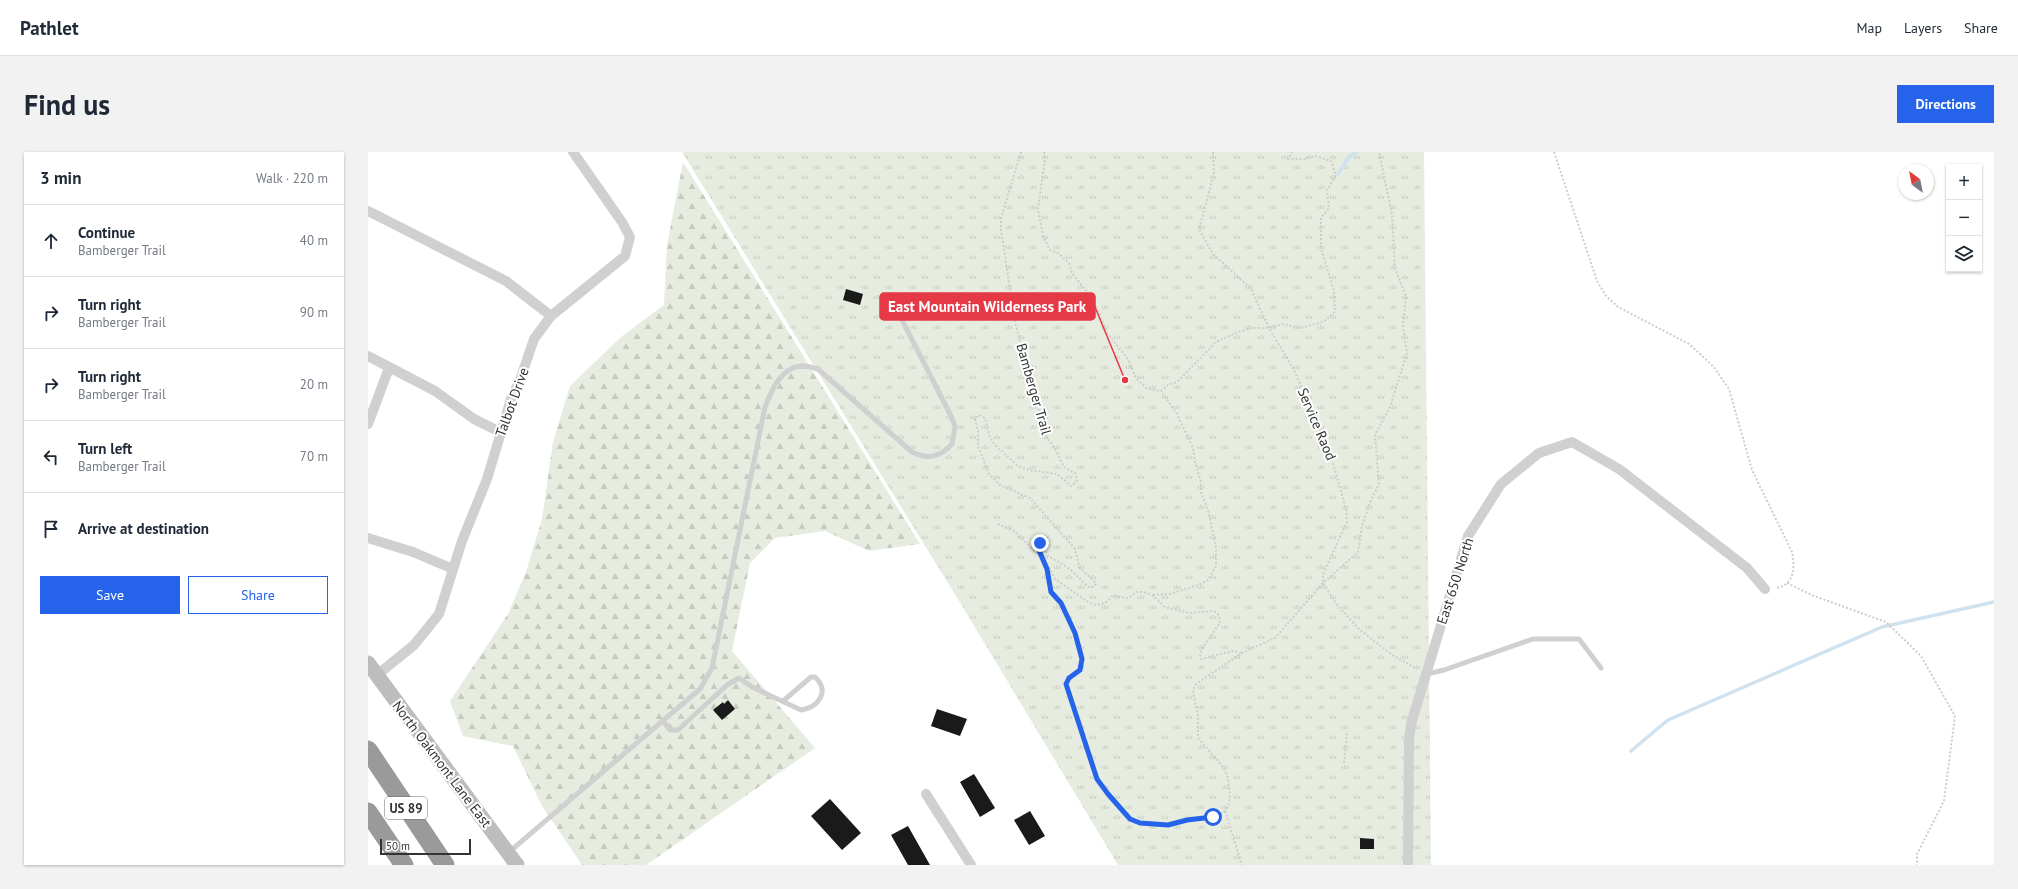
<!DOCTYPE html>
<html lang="en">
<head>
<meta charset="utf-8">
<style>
  body { margin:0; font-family:"PT Sans",sans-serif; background:#f2f2f3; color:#1f2937 }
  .controls { position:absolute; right:12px; top:12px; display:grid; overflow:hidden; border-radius:0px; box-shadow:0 1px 3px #0004 }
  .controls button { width:36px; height:36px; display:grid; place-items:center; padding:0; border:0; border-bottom:1px solid #e0e1e3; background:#fff; color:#1f2937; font:20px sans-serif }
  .compass { position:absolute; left:1530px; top:12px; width:36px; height:36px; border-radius:50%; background:#fff; box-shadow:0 1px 3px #0004; rotate:328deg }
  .scale { position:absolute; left:12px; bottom:10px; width:91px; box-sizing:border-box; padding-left:4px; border:2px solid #333; border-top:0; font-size:11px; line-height:14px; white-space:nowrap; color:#333; -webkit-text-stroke:3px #fff; paint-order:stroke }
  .stop { position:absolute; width:12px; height:12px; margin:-9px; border:3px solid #2563eb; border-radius:50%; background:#fff }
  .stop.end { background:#2563eb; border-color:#fff; box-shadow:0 1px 4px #0008 }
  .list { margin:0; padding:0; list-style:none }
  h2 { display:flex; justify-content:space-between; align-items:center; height:52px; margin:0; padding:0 16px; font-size:17px }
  h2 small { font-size:13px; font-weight:400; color:#747a83 }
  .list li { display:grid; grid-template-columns:26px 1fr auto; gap:12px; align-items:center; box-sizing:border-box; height:72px; padding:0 16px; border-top:1px solid #e0e1e3 }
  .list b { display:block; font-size:15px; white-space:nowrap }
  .list p { margin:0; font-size:13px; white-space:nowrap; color:#747a83 }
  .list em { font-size:13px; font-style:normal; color:#747a83 }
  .actions { display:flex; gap:8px; padding:12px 16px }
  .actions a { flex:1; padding:9px 0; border:1px solid #2563eb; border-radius:0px; text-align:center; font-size:14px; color:#2563eb }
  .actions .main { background:#2563eb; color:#fff }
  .icon { flex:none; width:22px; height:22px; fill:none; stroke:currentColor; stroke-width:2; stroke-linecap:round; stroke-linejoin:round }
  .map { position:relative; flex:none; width:1626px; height:713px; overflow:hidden; border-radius:0px }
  header { display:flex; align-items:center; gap:24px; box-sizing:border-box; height:56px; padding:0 20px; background:#fff; border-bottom:1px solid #e0e1e3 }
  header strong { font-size:19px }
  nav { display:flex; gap:22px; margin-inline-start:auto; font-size:14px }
  .intro { display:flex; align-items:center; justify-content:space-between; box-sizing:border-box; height:96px; padding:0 24px }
  h1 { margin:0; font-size:28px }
  .button { padding:10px 18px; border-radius:0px; background:#2563eb; color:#fff; font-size:14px; font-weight:700 }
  main { display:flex; gap:24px; padding:0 24px }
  aside { flex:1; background:#fff; border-radius:0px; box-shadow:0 1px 3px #0004 }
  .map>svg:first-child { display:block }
  .forest { fill:url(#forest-firs) }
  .park { fill:url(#park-tufts) }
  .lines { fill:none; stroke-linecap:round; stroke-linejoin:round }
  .stream { stroke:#cfe2ee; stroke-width:3.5 }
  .building { fill:#1a1a1a }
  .path { stroke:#cdcdcd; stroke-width:2; stroke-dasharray:2 2; stroke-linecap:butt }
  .lane { stroke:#d0d0d0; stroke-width:5 }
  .street { stroke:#d0d0d0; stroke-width:10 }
  .secondary { stroke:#bdbdbd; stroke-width:15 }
  .highway { stroke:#9a9a9a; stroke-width:19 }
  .route { stroke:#2563eb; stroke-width:5 }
  .labels { text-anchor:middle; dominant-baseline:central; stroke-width:4; stroke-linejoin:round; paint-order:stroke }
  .shield { fill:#fff; stroke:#707070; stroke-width:1 }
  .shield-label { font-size:13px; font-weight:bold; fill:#333 }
  .street-label { font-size:14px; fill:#333; stroke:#fff }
  .leader { fill:none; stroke:#e63946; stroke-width:1.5 }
  .callout-dot { fill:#e63946; stroke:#fff; stroke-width:1.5 }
  .callout { fill:#e63946; stroke:#e63946; stroke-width:1.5 }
  .callout-label { font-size:15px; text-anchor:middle; font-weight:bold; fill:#fff }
</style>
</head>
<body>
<header>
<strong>Pathlet</strong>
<nav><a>Map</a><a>Layers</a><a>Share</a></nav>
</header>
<div class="intro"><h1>Find us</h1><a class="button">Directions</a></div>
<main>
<aside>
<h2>3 min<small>Walk · 220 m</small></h2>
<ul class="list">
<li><svg class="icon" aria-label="ahead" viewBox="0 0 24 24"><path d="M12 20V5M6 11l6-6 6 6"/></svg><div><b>Continue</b><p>Bamberger Trail</p></div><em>40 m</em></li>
<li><svg class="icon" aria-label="right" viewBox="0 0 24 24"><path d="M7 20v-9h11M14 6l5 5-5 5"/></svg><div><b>Turn right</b><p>Bamberger Trail</p></div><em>90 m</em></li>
<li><svg class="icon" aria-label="right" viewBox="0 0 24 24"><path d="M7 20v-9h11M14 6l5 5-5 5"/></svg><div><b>Turn right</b><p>Bamberger Trail</p></div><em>20 m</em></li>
<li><svg class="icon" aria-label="left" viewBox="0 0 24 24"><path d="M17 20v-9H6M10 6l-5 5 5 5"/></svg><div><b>Turn left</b><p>Bamberger Trail</p></div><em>70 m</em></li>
<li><svg class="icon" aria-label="arrive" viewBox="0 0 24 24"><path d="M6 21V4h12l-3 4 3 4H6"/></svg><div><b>Arrive at destination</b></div></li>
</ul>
<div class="actions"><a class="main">Save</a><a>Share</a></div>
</aside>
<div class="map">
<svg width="1626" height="713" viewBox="0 0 1626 713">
  <defs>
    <pattern id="forest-firs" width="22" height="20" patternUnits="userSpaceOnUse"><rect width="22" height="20" fill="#e6ecdf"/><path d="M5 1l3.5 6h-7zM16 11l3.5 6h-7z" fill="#c6cbc0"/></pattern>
    <pattern id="park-tufts" width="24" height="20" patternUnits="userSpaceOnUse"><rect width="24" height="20" fill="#e6ecdf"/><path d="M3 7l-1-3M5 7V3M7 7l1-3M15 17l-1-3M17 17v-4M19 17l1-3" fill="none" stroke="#c6cbc0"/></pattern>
  </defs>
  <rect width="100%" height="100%" fill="#fff"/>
  <path class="forest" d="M315,10L552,392L501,399L457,379L407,386L382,411L364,499L447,596L278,713H214L174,654L145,594L95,584L82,549L140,462L158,420L174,367L185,290L202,234L253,185L296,153L299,93Z"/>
  <path class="park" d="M314,0H1056L1063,713H750L596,457Z"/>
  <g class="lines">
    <path class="stream" d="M970,22L980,6L988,0
      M1263,599L1300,568L1514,475L1626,450"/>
  </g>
  <path class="building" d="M478,137L495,142L492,153L475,148Z
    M360,548L367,557L354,568L345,558L355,550L356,552Z
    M569,557L599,567L592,584L563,574Z
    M606,622L627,656L612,665L592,630Z
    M462,647L493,681L474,698L443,664Z
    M662,659L677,684L661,693L646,668Z
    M540,674L562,713H540L523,683Z
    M992,686L1006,687V697H992Z"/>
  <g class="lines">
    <path class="path" d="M653,0L633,66V78L647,170L677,282L687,297L696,315L708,322L709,329L703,334L689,322L661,318L650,314L627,293L622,286L617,266L611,263L607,267L610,279V294L621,322L632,333L662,346L707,397L712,416L727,430L728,432L723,436L719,434L702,417L680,404L674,391L670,393L669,396L679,417L683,440L693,451L707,481L714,507L712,518L701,526L698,532L729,627L762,667L772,671L800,673L819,668L845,665L857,659L861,651L862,644L860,626L856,616L830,586V563L825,541L826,536L828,532L874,501L907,486L955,431L990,400L994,374L1003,348L1011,332L1007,283L1022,255L1039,201L1035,174L1038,144L1027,117L1024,62L1011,0
      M676,0L677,7L670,57L675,84L682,98L690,101L701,111L704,121L726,149L739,181L760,207L768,226L779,237L793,239L800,233L809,230L848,190L870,180L884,176H901L915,172L932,176L955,170L967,160L966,139L953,96V66L961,56L959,38L968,23L963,9L947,4L936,7H920L924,0
      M845,0L846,22L831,77L845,102L883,137L901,176L926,218L956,287L966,315L978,357L979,370L955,422V431L969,453L991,477L1023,502L1049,517
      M1186,0L1229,129L1238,144L1250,155L1321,192L1345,214L1361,237L1384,318L1424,400C1427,415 1427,434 1407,436
      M630,372L646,379L679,411L687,427L720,450L728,453L734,452L740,449L745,443L760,446L769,440H775L784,443L797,455L821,461L846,459L851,463L852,471L833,498L832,505L833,507L865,499L874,501
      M1419,431L1446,444L1518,470L1553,504L1587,564L1576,649L1549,702V713
      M785,443L802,442L830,433L840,428L848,414V396L840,358L833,340V330L827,310L825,296L809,262L793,239
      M976,611L979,581
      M857,659L874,713"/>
    <path class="lane" d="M1059,522L1076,518L1165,487H1211L1233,516
      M295,569L302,578H310L359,533L371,526L384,535L433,558C451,555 462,539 447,525H443L415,549
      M141,700L332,537L344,516L397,255C406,230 420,204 451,218L544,300C560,308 572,305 584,292L587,274L582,262L532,164"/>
    <path class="street" d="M0,59L138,129L183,164
      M0,204L67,239L106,267L132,280
      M0,272L21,216
      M0,386L45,400L85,417
      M9,523L46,493L71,462L94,389L119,327L143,247L152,228L166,187L183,164L257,104L262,85L254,70L205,0
      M558,642L603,713
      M1040,713L1041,588L1043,572L1100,384L1133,332L1171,301L1204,290L1251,317L1379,416L1397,437"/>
    <path class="secondary" d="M0,511L149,713"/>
    <path class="highway" d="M0,598L77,713
      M0,660L36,713"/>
  </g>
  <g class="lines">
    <path class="route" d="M672,391L670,396L679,417L683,440L693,451L707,481L714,507L712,518L701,526L698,532L729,627L740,642L762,667L772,671L800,673L819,668L845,665"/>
  </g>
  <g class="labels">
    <rect class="shield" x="17" y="645" width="42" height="22" rx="3"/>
    <g class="shield-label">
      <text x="38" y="656">US 89</text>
    </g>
    <g class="street-label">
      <text transform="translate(666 237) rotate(74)">Bamberger Trail</text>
      <text transform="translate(144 250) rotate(-70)">Talbot Drive</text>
      <text transform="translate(949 272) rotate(67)">Service Raod</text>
      <text transform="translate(1087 429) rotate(-72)">East 650 North</text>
      <text transform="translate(74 612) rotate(53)">North Oakmont Lane East</text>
    </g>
  </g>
  <path class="leader" d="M757 228L727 155"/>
  <circle class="callout-dot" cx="757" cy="228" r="4"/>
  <rect class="callout" x="512" y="141" width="215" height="27" rx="4"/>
  <g class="callout-label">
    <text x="619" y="160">East Mountain Wilderness Park</text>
  </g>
</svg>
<div class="controls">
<button>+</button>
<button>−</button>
<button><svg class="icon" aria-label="layers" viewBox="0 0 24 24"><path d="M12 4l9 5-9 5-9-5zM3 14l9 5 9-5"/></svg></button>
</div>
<svg class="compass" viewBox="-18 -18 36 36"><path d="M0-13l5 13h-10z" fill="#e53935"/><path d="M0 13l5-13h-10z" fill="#747a83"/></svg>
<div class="scale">50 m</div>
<div class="stop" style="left:845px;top:665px"></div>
<div class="stop end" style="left:672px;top:391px"></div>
</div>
</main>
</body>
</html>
